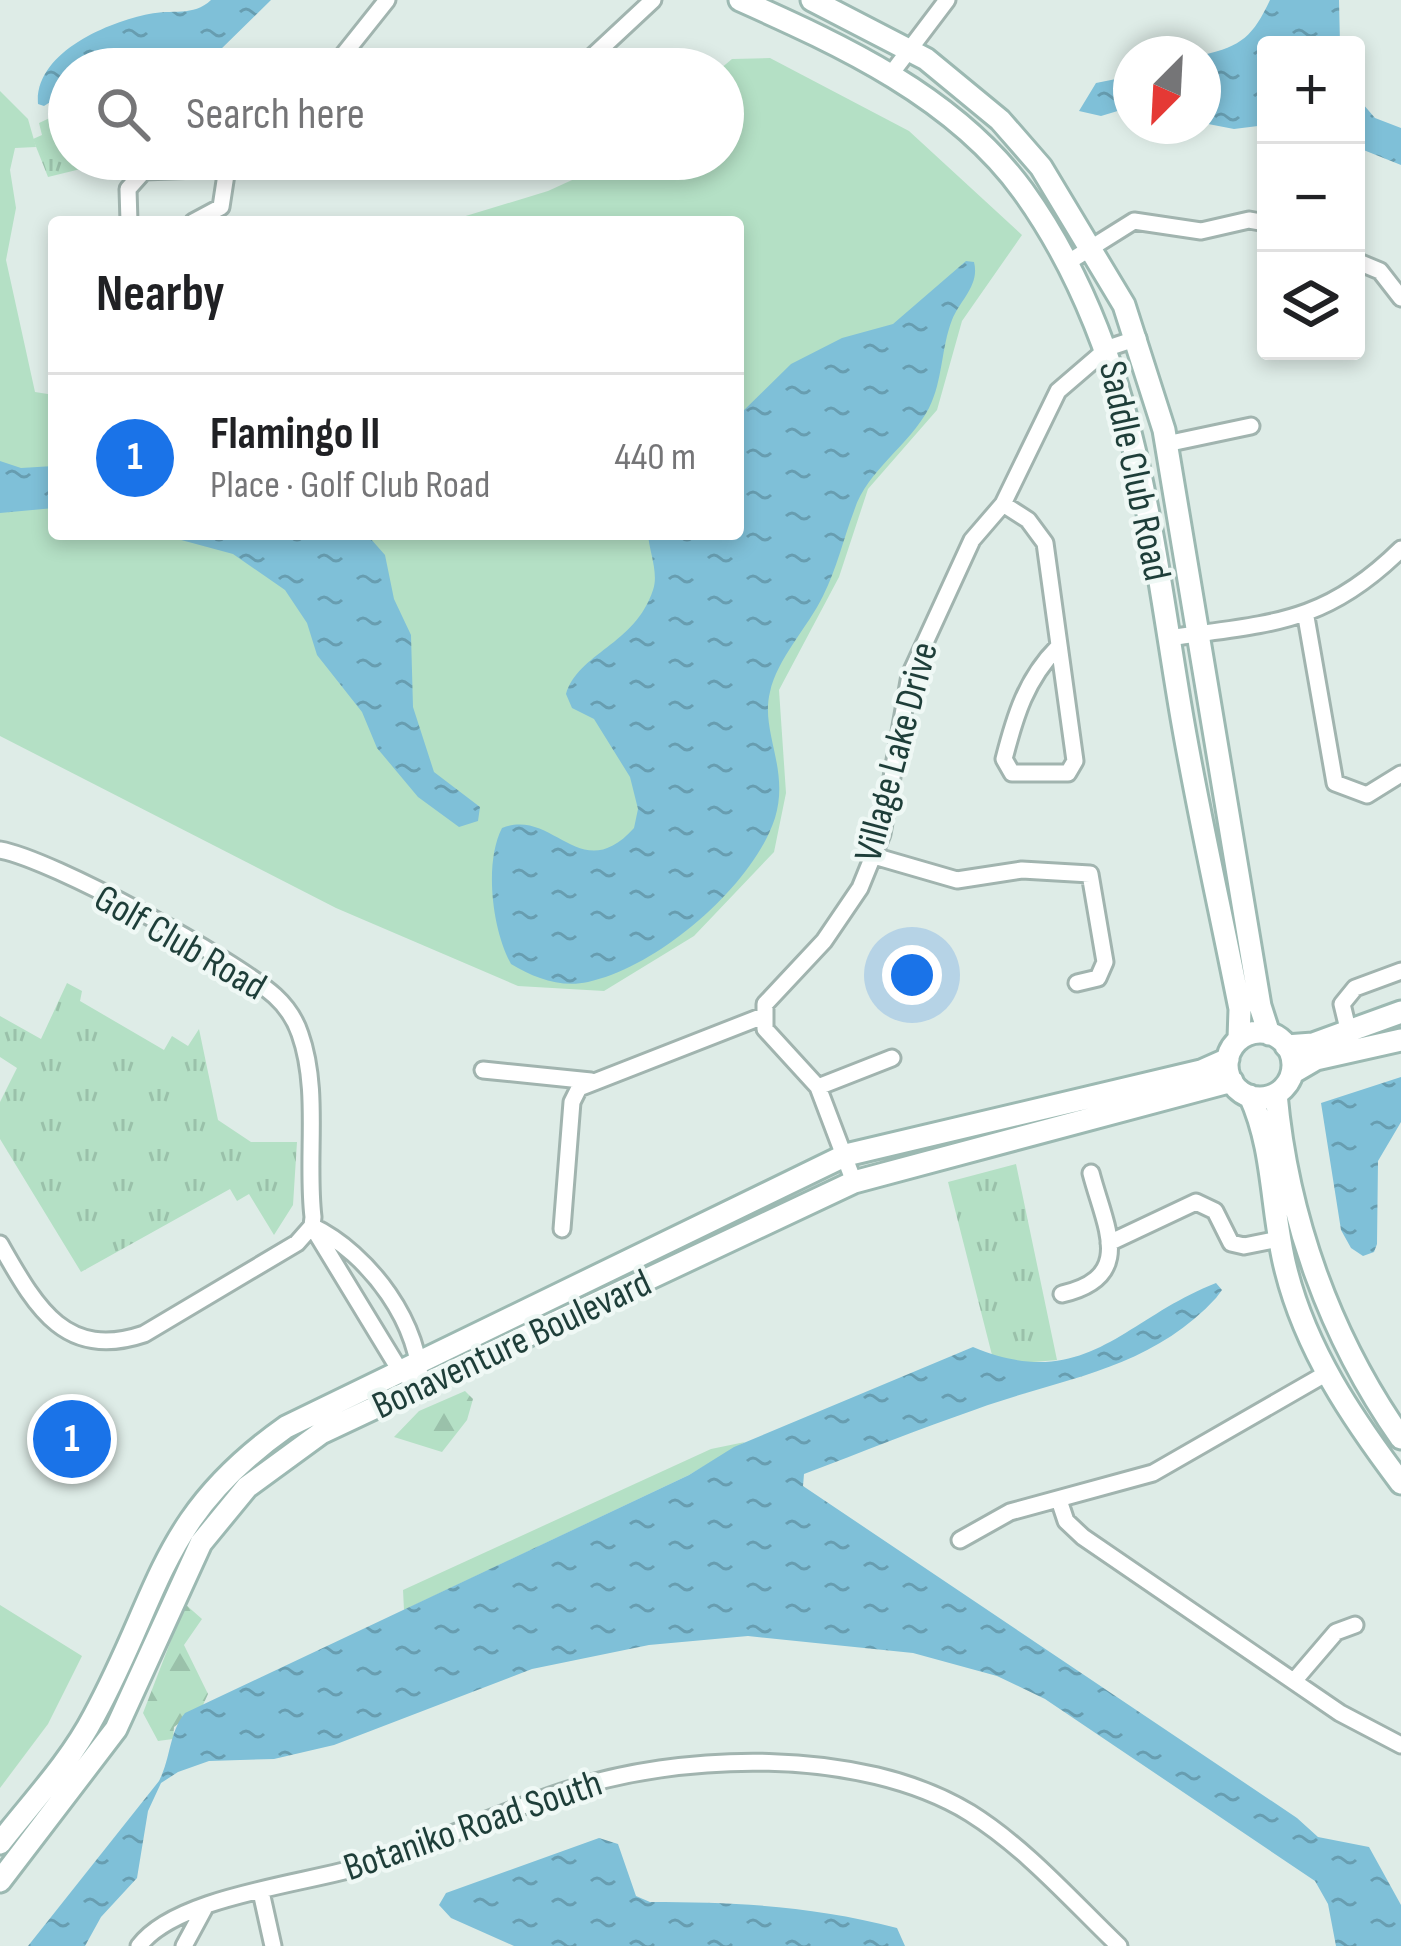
<!DOCTYPE html>
<html lang="en">
<head>
<meta charset="utf-8">
<style>
  body { margin:0; font-family:"Sofia Sans Condensed",sans-serif; background:#f6f6f6; color:#202124 }
  .controls { position:absolute; right:36px; top:36px; display:grid; overflow:hidden; border-radius:12px; box-shadow:0 6px 18px #0003 }
  .controls button { width:108px; height:108px; display:grid; place-items:center; padding:0; border:0; border-bottom:3px solid #e0e0e0; background:#fff; color:#202124; font:60px sans-serif }
  .compass { position:absolute; left:1113px; top:36px; width:108px; height:108px; border-radius:50%; background:#fff; box-shadow:0 6px 18px #0003; rotate:204deg }
  .you { position:absolute; left:912px; top:975px; width:42px; height:42px; margin:-30px; border:9px solid #fff; border-radius:50%; background:#1a73e8; box-shadow:0 0 0 18px #1a73e833 }
  .badge { display:grid; place-items:center; width:78px; height:78px; border-radius:50%; background:#1a73e8; color:#fff; font-size:39px; font-weight:700 }
  .pin { position:absolute; translate:-50% -50%; border:6px solid #fff; box-shadow:0 3px 12px #0006 }
  .list { margin:0; padding:0; list-style:none }
  h2 { display:flex; justify-content:space-between; align-items:center; height:156px; margin:0; padding:0 48px; font-size:51px }
  h2 small { font-size:39px; font-weight:400; color:#757577 }
  .list li { display:grid; grid-template-columns:78px 1fr auto; gap:36px; align-items:center; box-sizing:border-box; height:168px; padding:0 48px; border-top:3px solid #e0e0e0 }
  .list b { display:block; font-size:45px; white-space:nowrap }
  .list p { margin:0; font-size:39px; white-space:nowrap; color:#757577 }
  .list em { font-size:39px; font-style:normal; color:#757577 }
  .icon { flex:none; width:66px; height:66px; fill:none; stroke:currentColor; stroke-width:2; stroke-linecap:round; stroke-linejoin:round }
  .map { position:relative; flex:none; width:1401px; height:1946px; overflow:hidden }
  .search { position:absolute; background:#fff; box-shadow:0 6px 18px #0003; left:48px; top:48px; width:696px; height:132px; display:flex; align-items:center; gap:30px; box-sizing:border-box; padding:0 42px; border-radius:66px; color:#757577; font-size:45px }
  .panel { position:absolute; background:#fff; box-shadow:0 6px 18px #0003; left:48px; top:216px; width:696px; height:324px; border-radius:12px }
  .map>svg:first-child { display:block }
  .grass { fill:#b4e0c5 }
  .forest { fill:url(#forest-firs) }
  .park { fill:url(#park-tufts) }
  .water { fill:url(#water-ripples) }
  .lines { fill:none; stroke-linecap:round; stroke-linejoin:round }
  .street-casing { stroke:#a1b4af; stroke-width:21 }
  .secondary-casing { stroke:#9cb9b2; stroke-width:27 }
  .street { stroke:#fff; stroke-width:15 }
  .secondary { stroke:#fff; stroke-width:21 }
  .labels { text-anchor:middle; dominant-baseline:central; stroke-width:9; stroke-linejoin:round; paint-order:stroke }
  .street-label { font-size:39px; fill:#1e3e39; stroke:#eff8f5 }
</style>
</head>
<body>
<div class="map">
<svg width="1401" height="1946" viewBox="0 0 1401 1946">
  <defs>
    <pattern id="forest-firs" width="22" height="20" patternUnits="userSpaceOnUse" patternTransform="scale(3)"><rect width="22" height="20" fill="#b4e0c5"/><path d="M5 1l3.5 6h-7zM16 11l3.5 6h-7z" fill="#9ac1aa"/></pattern>
    <pattern id="park-tufts" width="24" height="20" patternUnits="userSpaceOnUse" patternTransform="scale(3)"><rect width="24" height="20" fill="#b4e0c5"/><path d="M3 7l-1-3M5 7V3M7 7l1-3M15 17l-1-3M17 17v-4M19 17l1-3" fill="none" stroke="#9ac1aa"/></pattern>
    <pattern id="water-ripples" width="26" height="14" patternUnits="userSpaceOnUse" patternTransform="scale(3)"><rect width="26" height="14" fill="#7fc0d8"/><path d="M2 4q2-2 4 0t4 0M15 11q2-2 4 0t4 0" fill="none" stroke="#679db0"/></pattern>
  </defs>
  <rect width="100%" height="100%" fill="#deece7"/>
  <path class="grass" d="M770,58L909,131L1022,235L962,321L937,410L868,489L839,577L779,690L786,793L774,852L694,936L604,991L518,986L336,908L0,736V91L28,119L36,147L15,148L10,170L16,208L6,260L35,392L54,395V534H738V222H446L548,191L618,159H723L720,69L732,59Z
    M745,1442L689,1475L404,1610L403,1590L711,1449Z
    M0,1605L82,1656L48,1724L0,1788Z"/>
  <path class="forest" d="M465,1391L473,1399L467,1420L442,1452L394,1437L419,1411Z
    M185,1604L202,1619L184,1645L208,1694L203,1705L174,1727L173,1739L158,1741L143,1713Z"/>
  <path class="park" d="M69,109V159H95L97,165L48,177L33,139L42,135L39,123Z
    M67,983L82,991L80,1001L164,1050L172,1036L188,1046L199,1029L218,1120L251,1142H297L293,1205L274,1235L249,1194L237,1201L230,1189L81,1272L0,1139V1102L17,1068L0,1057V1016L41,1039Z
    M1016,1164L1057,1360L1011,1364L992,1355L948,1182Z"/>
  <path class="water" d="M211,0H271L216,54L191,69H69V90L44,106L38,104C34,53 108,22 149,14C172,9 193,17 211,0Z
    M1270,0H1339L1340,45H1266V125L1234,129L1203,123V55C1242,46 1253,36 1270,0Z
    M1131,76V107L1101,116L1079,111L1096,83Z
    M1356,96L1375,118L1401,128V165L1356,147Z
    M966,261L974,262C980,285 960,300 952,320C941,348 943,380 929,408C909,446 867,470 854,511C843,540 837,568 823,596C808,627 777,659 770,692C760,731 790,769 775,818C753,886 658,967 588,982C561,988 534,978 511,964C492,929 484,863 502,828C554,807 580,888 634,828L638,809L630,777L594,719L572,708L566,694C578,653 635,645 653,590C659,573 649,551 648,534H738V416L791,364L842,338L893,324Z
    M0,461L21,468L54,466V508L0,513Z
    M159,534L370,538L385,555L394,599L411,635L413,707L434,772L480,807L478,821L459,827L418,797L377,748L362,712L317,655L307,623L285,590L233,554Z
    M1401,1077V1122L1378,1161L1377,1244L1374,1252L1363,1256L1351,1248L1341,1230L1321,1103Z
    M1216,1283L1222,1290L1216,1298C1150,1370 1062,1378 977,1409C919,1429 862,1452 804,1474L803,1486L1297,1818L1318,1837L1369,1847L1401,1905V1946H1336L1328,1904L1315,1881L1045,1699L997,1676L913,1653L748,1636L649,1645L532,1669L334,1745L274,1759L209,1761L178,1772L161,1783L148,1811L137,1878L101,1917L85,1946H28L159,1781C171,1758 169,1732 185,1713L689,1475L734,1447L973,1347C1086,1394 1123,1319 1216,1283Z
    M599,1838L618,1844L636,1896L650,1902C736,1902 813,1906 897,1928L905,1946H514L451,1918L439,1905L446,1893Z"/>
  <g class="lines">
    <g class="street-casing">
      <path id="street" d="M332,69L387,0
        M579,69L653,0
        M891,74L947,0
        M129,222L128,189L144,171L227,168L244,159
        M193,222L221,207L227,168
        M1356,261L1380,271L1401,298
        M1067,263L1134,221L1201,231L1249,220L1266,223
        M1166,444L1251,426
        M1003,504L1028,520L1045,543L1075,761L1068,773H1012L1004,759C1015,716 1026,679 1058,647
        M1306,617L1335,783L1367,795L1401,774
        M1169,638C1270,623 1324,625 1401,549
        M0,850C52,859 234,959 275,996C287,1007 295,1019 300,1034C320,1090 306,1158 313,1217L312,1226L297,1243L144,1334C64,1361 35,1305 0,1244
        M874,856L957,880L1022,870L1090,874L1105,962L1098,978L1077,983
        M1349,1033L1342,1004L1355,988L1401,971
        M483,1070L591,1081
        M818,1087L892,1058
        M854,1182L818,1087L765,1029V1004L824,941L860,888L882,834L910,675L972,540L1003,504L1058,391L1108,348L1138,338
        M312,1226C369,1253 423,1326 420,1389L399,1369Z
        M562,1229L572,1102L579,1088L763,1016
        M1109,1243L1196,1202L1215,1211L1231,1243L1244,1246L1279,1239
        M1062,1294C1136,1277 1105,1227 1091,1173
        M1060,1503L1066,1521L1083,1537L1340,1713L1401,1745
        M960,1540L1010,1512L1153,1473L1327,1373
        M1294,1681L1336,1632L1355,1625
        M261,1892L273,1946
        M139,1946C176,1896 306,1884 366,1865C433,1844 496,1814 562,1792C680,1752 860,1746 970,1813C1026,1848 1072,1901 1119,1946
        M184,1946L204,1909"/>
    </g>
    <g class="secondary-casing">
      <path id="secondary" d="M740,0C841,45 955,97 1023,191C1133,344 1150,526 1180,706C1197,808 1220,908 1240,1009L1239,1039
        M812,0L926,59L1000,120L1041,167L1124,305L1164,430L1260,1006L1269,1034
        M1227 1065a33 33 0 1 1 66 0a33 33 0 1 1-66 0Z
        M1286,1046L1313,1044L1401,1012
        M1292,1073L1316,1059L1401,1040
        M1276,1094C1287,1217 1330,1337 1401,1438
        M1250,1096C1275,1150 1271,1213 1286,1270C1306,1350 1352,1418 1401,1483
        M0,1843C32,1802 70,1762 94,1716C162,1591 159,1517 286,1427L846,1155L1201,1071L1228,1059
        M0,1881L116,1729L201,1543L247,1487L321,1433L854,1182L1232,1081"/>
    </g>
    <use href="#street" class="street"/>
    <use href="#secondary" class="secondary"/>
  </g>
  <g class="labels">
    <g class="street-label">
      <text transform="translate(1134 471) rotate(78)">Saddle Club Road</text>
      <text transform="translate(897 752) rotate(-75)">Village Lake Drive</text>
      <text transform="translate(180 943) rotate(30)">Golf Club Road</text>
      <text transform="translate(512 1345) rotate(-25)">Bonaventure Boulevard</text>
      <text transform="translate(473 1826) rotate(-19)">Botaniko Road South</text>
    </g>
  </g>
</svg>
<div class="controls">
<button>+</button>
<button>−</button>
<button><svg class="icon" aria-label="layers" viewBox="0 0 24 24"><path d="M12 4l9 5-9 5-9-5zM3 14l9 5 9-5"/></svg></button>
</div>
<svg class="compass" viewBox="-18 -18 36 36"><path d="M0-13l5 13h-10z" fill="#e53935"/><path d="M0 13l5-13h-10z" fill="#757577"/></svg>
<div class="you"></div>
<div class="pin badge" style="left:72px;top:1439px">1</div>
<div class="search"><svg class="icon" aria-label="search" viewBox="0 0 24 24"><circle cx="10" cy="10" r="6"/><path d="M15 15l6 6"/></svg>Search here</div>
<section class="panel">
<h2>Nearby<small></small></h2>
<ul class="list">
<li><span class="badge">1</span><div><b>Flamingo II</b><p>Place · Golf Club Road</p></div><em>440 m</em></li>
</ul>
</section>
</div>
</body>
</html>
